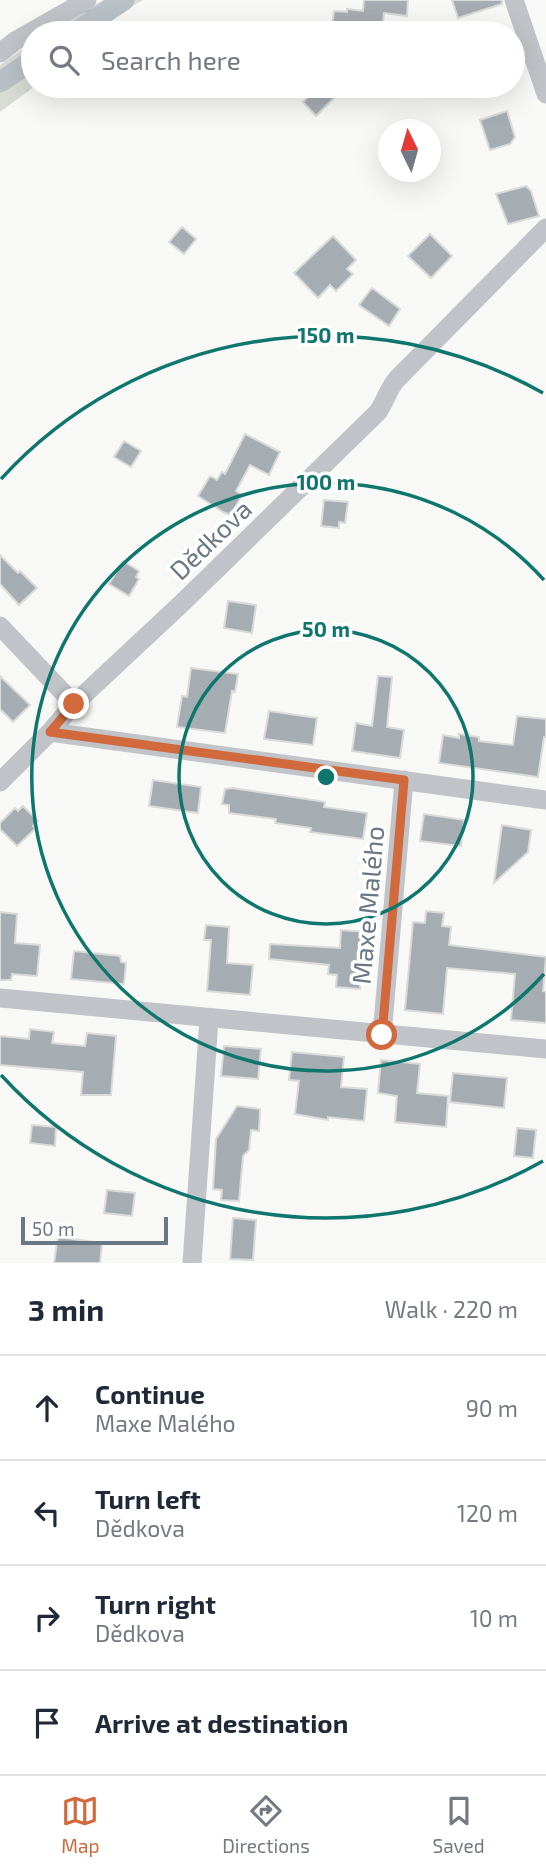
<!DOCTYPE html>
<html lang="en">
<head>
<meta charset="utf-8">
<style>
  body { margin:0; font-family:"Exo 2",sans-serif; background:#f2f2f3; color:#1f2937 }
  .compass { position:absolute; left:378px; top:119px; width:63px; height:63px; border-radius:50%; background:#fff; box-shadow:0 7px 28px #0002; rotate:355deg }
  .scale { position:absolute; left:21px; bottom:18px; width:147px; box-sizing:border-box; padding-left:7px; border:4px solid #6a7784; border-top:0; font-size:19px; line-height:24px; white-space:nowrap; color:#6a7784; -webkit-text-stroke:5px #fff; paint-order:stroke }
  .stop { position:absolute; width:21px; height:21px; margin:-16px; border:5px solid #d1693c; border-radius:50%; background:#fff }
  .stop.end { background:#d1693c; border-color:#fff; box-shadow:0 2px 7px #0008 }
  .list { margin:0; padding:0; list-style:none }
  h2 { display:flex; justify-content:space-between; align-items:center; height:91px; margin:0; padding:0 28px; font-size:30px }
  h2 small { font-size:23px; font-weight:400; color:#747a83 }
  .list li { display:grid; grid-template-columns:46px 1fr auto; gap:21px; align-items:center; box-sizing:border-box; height:105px; padding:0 28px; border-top:2px solid #e0e1e3 }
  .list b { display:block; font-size:26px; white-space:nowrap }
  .list p { margin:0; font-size:23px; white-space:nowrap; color:#747a83 }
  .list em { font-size:23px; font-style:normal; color:#747a83 }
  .icon { flex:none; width:38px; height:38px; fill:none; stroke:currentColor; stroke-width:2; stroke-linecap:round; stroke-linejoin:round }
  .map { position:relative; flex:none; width:546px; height:1263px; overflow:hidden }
  .search { position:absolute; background:#fff; box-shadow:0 7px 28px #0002; left:21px; right:21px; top:21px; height:77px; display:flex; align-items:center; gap:18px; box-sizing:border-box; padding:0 24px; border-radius:38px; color:#747a83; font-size:26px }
  .sheet { height:511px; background:#fff }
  nav { display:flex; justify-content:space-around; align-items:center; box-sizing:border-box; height:98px; border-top:2px solid #e0e1e3; background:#fff; font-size:19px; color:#747a83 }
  nav a { display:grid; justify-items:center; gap:4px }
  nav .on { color:#d1693c }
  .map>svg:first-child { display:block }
  .forest { fill:url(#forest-firs) }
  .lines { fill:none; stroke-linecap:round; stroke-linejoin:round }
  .canal { stroke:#b9c1c6; stroke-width:21 }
  .building { fill:#a5acb2; stroke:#dadad8; stroke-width:2 }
  .minor { stroke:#c0c3c7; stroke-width:19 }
  .route { stroke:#d1693c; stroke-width:9 }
  .ring { fill:none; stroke:#0f766e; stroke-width:3.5 }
  .labels { text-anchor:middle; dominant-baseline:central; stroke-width:7; stroke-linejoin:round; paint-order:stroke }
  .street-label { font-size:26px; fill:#6a7784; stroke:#fff }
  .centre { fill:#0f766e; stroke:#fff; stroke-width:3.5 }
  .ring-label { font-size:21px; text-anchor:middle; font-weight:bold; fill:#0f766e; stroke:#fff; stroke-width:7; stroke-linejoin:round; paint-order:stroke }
</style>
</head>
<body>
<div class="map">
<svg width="546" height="1263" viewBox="0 0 546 1263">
  <defs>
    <pattern id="forest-firs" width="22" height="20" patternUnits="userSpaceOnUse" patternTransform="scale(1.75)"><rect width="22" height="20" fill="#d8dcd5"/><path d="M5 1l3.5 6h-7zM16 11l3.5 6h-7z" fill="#b3b7b2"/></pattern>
  </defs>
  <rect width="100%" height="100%" fill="#f8f8f6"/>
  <path class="forest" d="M103,0H143L100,25L99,33H48Z
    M33,42L35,86L0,112V65Z"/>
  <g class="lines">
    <path class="canal" d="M74,33L124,0
      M0,82L33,60"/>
  </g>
  <path class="building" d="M364,0H408L407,16L384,13L382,33H331L334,11L347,12V9L363,11Z
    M452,0H502V4L458,18Z
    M319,86H346L316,116L303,102Z
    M507,111L515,137L510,144L490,150L480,120Z
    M526,186L531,191L539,216L508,224L496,194Z
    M182,227L196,239L184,254L169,242Z
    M430,234L452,256L431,278L408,256Z
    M333,236L356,260L347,269L353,274L336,291L330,285L318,298L294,273Z
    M372,288L400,309L389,326L359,305Z
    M245,434L280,452L269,475L250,465L236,491L242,495L231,515L223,512L198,496L210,476L217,480L222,472L225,474Z
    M124,441L141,451L131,467L114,457Z
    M324,500L348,502L345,523L339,522V528L321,526Z
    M0,555L18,573L20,571L37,588L19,605L0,584Z
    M123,561L139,571L136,577L139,579L129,596L109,584Z
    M228,601L256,605L252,633L224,628Z
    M191,668L238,674L235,692L232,691L225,733L177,727L182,696L187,697Z
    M0,676L30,705L13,722L0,709Z
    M378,676L392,677L387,727L404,730L400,758L352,751L356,723L372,726Z
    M269,711L317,718L313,745L264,739Z
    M517,716L546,719V737H544L538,777L439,763L443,735L459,738V734L479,737V741L513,745Z
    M153,780L201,787L198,813L149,806Z
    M232,788L306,799L325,802L324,807L367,813L363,839L310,832L311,828L275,823L276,819L229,813V805L222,804L225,789Z
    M23,806L38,821L33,826L35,829L17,846L0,829V823L15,808L18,811Z
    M424,814L464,820L461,846L420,841Z
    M502,825L531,830L528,852L494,883Z
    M426,911L444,913L442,926L451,927L449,945L546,957L543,991L546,992V1023L511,1020L515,974L447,968L443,1014L405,1010L413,922L425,923Z
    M0,912L17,914L15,943L40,945L37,976L12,974L11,980H0Z
    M206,925L229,927L227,963L253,965L250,995L207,991L211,940H204Z
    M341,930L365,932L360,989L336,987L337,975L328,974L329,965L269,959L270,944L340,948Z
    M74,951L120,956L121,962L126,963L124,984L71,979Z
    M30,1029L54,1032L52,1043L85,1046L87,1033L116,1036L111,1095H81L83,1072L0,1065V1036L29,1039Z
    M224,1046L261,1049L258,1079L221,1076Z
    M292,1052L344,1057L341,1087L367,1089L364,1121L328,1117V1120L295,1114L299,1081L289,1080Z
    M381,1060L420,1064L417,1093L448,1096L446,1127L395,1122L397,1096L378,1093Z
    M453,1073L507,1078L504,1108L450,1102Z
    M237,1106L260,1109L259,1131L251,1130L249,1150L243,1156L239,1201L221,1200L222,1190L213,1189L216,1139Z
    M32,1125L56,1127L55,1146L30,1143Z
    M517,1128L536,1130L533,1158L514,1156Z
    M107,1190L135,1193L132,1216L104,1213Z
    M233,1218L256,1220L253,1260L230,1259Z
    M58,1237L102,1243L100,1263H54Z"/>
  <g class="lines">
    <path class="minor" d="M514,0L546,94
      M0,53L15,41L87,0
      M0,626L74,704
      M50,732L546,800
      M0,782L50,732L74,704L181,604L378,412C386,400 388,389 397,379L546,228
      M0,998L546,1049
      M382,1035L404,780
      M192,1263L209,1019"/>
  </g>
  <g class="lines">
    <path class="route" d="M74,704L50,732L404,780L382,1035"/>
  </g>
  <g class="ring">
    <circle cx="326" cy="777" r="147"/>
    <path d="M544 974A294 294 0 1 1 544 580"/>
    <path d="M543 1161A441 441 0 0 1 1 1075M1 479A441 441 0 0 1 543 393"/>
  </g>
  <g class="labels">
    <g class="street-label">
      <text transform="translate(210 539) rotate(-44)">Dědkova</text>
      <text transform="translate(367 905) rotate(-85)">Maxe Malého</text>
    </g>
  </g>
  <circle cx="326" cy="777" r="10" class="centre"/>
  <g class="ring-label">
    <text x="326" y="343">150 m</text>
    <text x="326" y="490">100 m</text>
    <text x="326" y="637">50 m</text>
  </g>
</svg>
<svg class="compass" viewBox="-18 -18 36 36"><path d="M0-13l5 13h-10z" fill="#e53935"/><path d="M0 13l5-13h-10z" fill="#747a83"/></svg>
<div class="scale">50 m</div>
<div class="stop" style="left:382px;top:1035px"></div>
<div class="stop end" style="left:74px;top:704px"></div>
<div class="search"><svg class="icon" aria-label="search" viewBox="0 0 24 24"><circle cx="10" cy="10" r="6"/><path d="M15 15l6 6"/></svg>Search here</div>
</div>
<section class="sheet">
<h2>3 min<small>Walk · 220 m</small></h2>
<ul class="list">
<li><svg class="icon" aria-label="ahead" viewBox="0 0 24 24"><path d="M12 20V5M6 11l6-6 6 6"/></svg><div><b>Continue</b><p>Maxe Malého</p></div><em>90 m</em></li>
<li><svg class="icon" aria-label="left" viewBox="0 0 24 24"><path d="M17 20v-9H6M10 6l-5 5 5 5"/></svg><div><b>Turn left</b><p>Dědkova</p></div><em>120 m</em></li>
<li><svg class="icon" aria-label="right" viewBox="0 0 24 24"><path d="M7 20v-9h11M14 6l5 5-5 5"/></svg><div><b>Turn right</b><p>Dědkova</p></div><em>10 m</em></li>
<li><svg class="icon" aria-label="arrive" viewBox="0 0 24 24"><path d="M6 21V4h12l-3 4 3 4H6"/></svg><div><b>Arrive at destination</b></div></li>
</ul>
</section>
<nav>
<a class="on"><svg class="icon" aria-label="map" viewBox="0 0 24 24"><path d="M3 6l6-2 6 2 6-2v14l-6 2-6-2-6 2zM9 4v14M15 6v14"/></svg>Map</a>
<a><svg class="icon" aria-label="directions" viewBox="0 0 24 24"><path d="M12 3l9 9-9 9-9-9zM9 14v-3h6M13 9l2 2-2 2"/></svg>Directions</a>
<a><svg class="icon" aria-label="saved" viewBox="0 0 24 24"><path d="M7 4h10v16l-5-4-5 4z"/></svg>Saved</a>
</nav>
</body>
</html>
